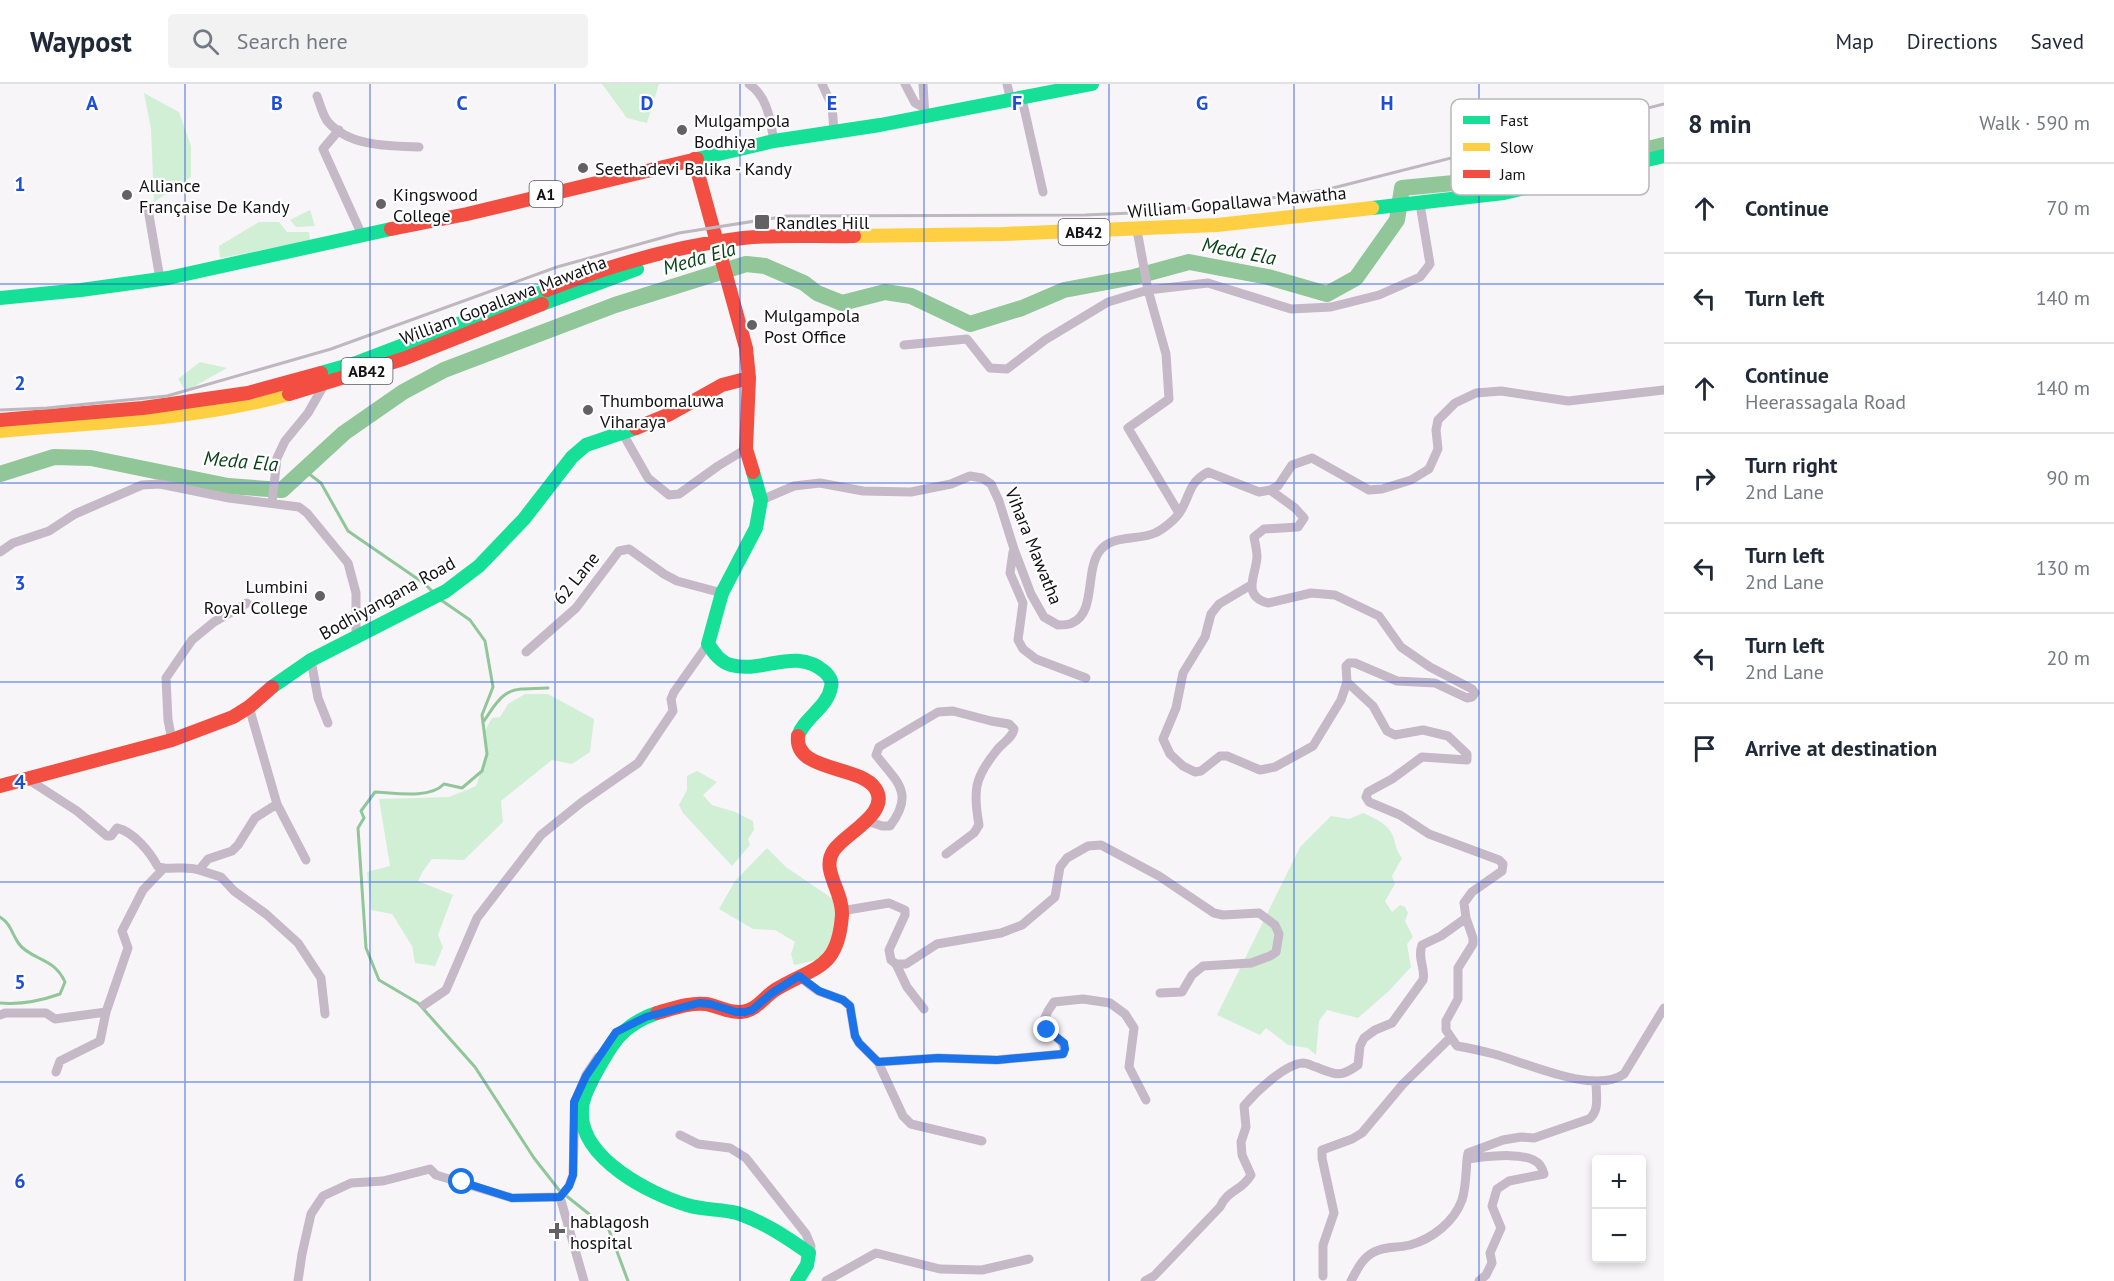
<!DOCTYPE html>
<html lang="en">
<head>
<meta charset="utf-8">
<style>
  body { margin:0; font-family:"PT Sans",sans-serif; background:#f2f2f3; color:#1f2937 }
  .controls { position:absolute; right:18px; bottom:18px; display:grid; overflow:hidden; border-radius:6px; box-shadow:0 3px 9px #0003 }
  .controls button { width:54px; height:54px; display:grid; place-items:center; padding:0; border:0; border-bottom:2px solid #e0e1e3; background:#fff; color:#1f2937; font:30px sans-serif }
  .stop { position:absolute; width:18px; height:18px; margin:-14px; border:4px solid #1a73e8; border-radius:50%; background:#fff }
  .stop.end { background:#1a73e8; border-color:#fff; box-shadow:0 2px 6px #0008 }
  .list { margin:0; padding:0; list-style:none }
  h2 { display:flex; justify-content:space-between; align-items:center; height:78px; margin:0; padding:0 24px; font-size:26px }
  h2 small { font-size:20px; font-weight:400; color:#747a83 }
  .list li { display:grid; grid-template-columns:39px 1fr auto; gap:18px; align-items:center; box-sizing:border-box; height:90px; padding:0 24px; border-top:2px solid #e0e1e3 }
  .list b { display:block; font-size:22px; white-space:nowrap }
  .list p { margin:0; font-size:20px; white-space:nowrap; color:#747a83 }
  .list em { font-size:20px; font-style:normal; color:#747a83 }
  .icon { flex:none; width:33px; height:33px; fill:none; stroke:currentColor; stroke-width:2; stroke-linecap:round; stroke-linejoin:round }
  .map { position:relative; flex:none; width:1664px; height:1197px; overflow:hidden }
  header { display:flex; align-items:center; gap:36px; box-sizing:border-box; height:84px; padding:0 30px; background:#fff; border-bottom:2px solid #e0e1e3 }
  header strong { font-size:28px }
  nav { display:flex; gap:33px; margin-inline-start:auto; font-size:21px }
  .search { width:420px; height:54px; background:#f2f2f3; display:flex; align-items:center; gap:15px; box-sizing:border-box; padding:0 21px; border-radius:6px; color:#747a83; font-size:22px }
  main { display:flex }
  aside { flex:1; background:#fff }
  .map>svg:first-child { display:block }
  .green { fill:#d1efd4 }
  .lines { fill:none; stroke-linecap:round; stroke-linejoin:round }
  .stream { stroke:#90c698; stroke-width:3 }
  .river { stroke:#90c698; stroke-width:16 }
  .street { stroke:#c5b8c7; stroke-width:9 }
  .fast { stroke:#16e098; stroke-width:14 }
  .slow { stroke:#ffcf43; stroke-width:14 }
  .jam { stroke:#f24e42; stroke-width:14 }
  .rail { stroke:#bdb8be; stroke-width:3 }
  .route { stroke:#1a73e8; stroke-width:8 }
  .grid { fill:none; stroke:#1d4ed8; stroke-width:1.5; stroke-opacity:0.55 }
  .poi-dot { fill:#636164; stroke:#fff; stroke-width:2 }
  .labels { text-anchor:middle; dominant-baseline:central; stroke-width:4.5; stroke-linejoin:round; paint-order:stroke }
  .shield { fill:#fff; stroke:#5a585a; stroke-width:1.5 }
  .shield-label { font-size:16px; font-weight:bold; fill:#131113 }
  .poi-label { font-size:18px; fill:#131113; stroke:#fff; text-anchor:start }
  .street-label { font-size:18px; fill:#131113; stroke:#fff }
  .water-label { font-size:20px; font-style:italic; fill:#094418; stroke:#fff }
  .key { fill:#fff; stroke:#b8b8b8; stroke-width:1.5 }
  .key-label { font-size:16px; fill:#131113 }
  .grid-label { font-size:20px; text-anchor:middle; font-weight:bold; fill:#1d4ed8; stroke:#fff; stroke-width:4.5; stroke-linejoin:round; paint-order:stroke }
</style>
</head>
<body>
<header>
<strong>Waypost</strong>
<div class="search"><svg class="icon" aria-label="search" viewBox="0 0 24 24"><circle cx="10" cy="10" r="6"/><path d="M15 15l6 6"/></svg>Search here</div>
<nav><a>Map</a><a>Directions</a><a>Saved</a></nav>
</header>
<main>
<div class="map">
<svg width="1664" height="1197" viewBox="0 0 1664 1197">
  <rect width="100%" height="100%" fill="#f8f5f9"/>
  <path class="green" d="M602,0H659L647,39L627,34Z
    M144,9L179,28L191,62V93L154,118L151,45Z
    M310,126L315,142L296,143L290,136Z
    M259,138H279L287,148H309L310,157L220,174L219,162Z
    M200,278L227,284L186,307L178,295Z
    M525,610H548L594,635L590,668L572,680L552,676L501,717L503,738L464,776L432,775L423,787L418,797L453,811L438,851L443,863L435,882L415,879L412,862L392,830L371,826L367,788L390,782L379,715L449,713L476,702L487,670L484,648L492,634L500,633L508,620Z
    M697,687L717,698L703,711L712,721L735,728L753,737L754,746L748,755L750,761L732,782L683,729L679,721L687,706V692Z
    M1363,729C1372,733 1385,738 1391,748C1396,757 1395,766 1402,774L1392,792L1395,800L1385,817L1392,828L1400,821L1405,823L1408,829L1405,837L1413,853L1407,860L1411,883L1389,907L1358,934L1327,926L1319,937L1316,971L1308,964L1288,961L1266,944L1260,951L1217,931L1300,763L1331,732L1349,735Z
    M767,764L786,783L836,817L835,857L826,874L794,881L791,870L795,858L775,846L753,845L719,825L735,797Z"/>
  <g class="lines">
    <path class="stream" d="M304,386L321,399L348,447L425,500L434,509
      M441,516L470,536L485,557L493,603L482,631L487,670L482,687L462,704L444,700C430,715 395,709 375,708L361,727L364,734L358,744L366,864L379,896L418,919L475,983L534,1074L559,1106L609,1146L628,1197
      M484,637C506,603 508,605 548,604
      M0,833C12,841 11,849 19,860C31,876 54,873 65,898L60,910C40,917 21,921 0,919"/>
    <path class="river" d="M0,390L54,373L91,374L228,402L282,406L344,349L403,308L444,286L615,221L746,180L765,182L804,199L817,209L842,219L885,208L911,212L970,240L1022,224L1064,206L1134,193L1189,178L1268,193L1327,210L1356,194L1397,136L1402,104L1516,93L1566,85L1664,61"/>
    <path class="street" d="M749,0C768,13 770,36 774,57
      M822,0L832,22L834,47
      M905,0L915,19L923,23
      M923,0L925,33
      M1007,0L1011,17
      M317,12C320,20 323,32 328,38C350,63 390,62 419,63
      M1022,15L1043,108
      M339,46L323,65L362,151
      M148,125L160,195
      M1137,146L1148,206L1166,270L1169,315L1128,344L1179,429
      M904,261L967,255L990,284L1007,285L1045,256L1108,218L1148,206L1208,199L1291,225L1331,223L1379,211L1420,193L1430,180L1420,120
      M623,350L648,394L669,411L679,410L718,382L746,365
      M1270,406L1295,424L1304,434L1298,443L1264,445L1254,453C1255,459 1257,466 1257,473C1256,491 1241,512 1268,519L1311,509L1335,511L1379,532L1401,563L1430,583L1472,605L1475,609L1472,613L1467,614L1435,599L1397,597L1355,579H1349L1346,582L1347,598L1373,622L1387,647L1395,651L1423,646L1448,652L1467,670V676L1422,673L1392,695L1368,708L1366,713L1369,718L1400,731L1429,750L1499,776L1503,780L1502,787L1472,808L1464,819L1466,834
      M761,416L794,402L820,399L863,407L911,408L951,400L970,392L982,394L991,400L999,417L1014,465L1031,510L1044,533L1058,541C1062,541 1069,541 1072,539C1096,529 1085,488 1099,468C1111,450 1137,457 1155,449C1162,446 1176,435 1180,428C1191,411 1187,400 1208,388L1259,408L1270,406L1278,402L1292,381L1312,374L1369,406L1382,405L1411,396L1429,385L1438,365L1436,346L1438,336L1455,319L1476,309L1501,307L1568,317L1664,306
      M272,419L277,374L285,357L308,329L324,301
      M0,468L13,459L49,447L75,430L142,401L160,400L229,414L299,423L307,429L348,479L356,509V553
      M1013,468L1010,489L1023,519L1018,556L1023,565L1036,575L1086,594
      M1251,501L1219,520L1211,530L1205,553L1183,589L1176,624L1163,655L1170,670L1183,682L1195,688L1201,687L1220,672H1227L1260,686L1275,683L1313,662L1341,616L1347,598
      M526,568L576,524L619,467L629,465L664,490L677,497L722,509
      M311,576L318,614L328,639
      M249,623L277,720L306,776
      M172,656L168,636L166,594L192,556L214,538L247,519
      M26,694L77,727L107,752H111L117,744C134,748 150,768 158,783L164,784
      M867,737L882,742H890C915,709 897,698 876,671L879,663L938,628L953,627L991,637L1009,640L1014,645C1012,655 1003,658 997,666C974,694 973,707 979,741L974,749L946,770
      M199,786L221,793L234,807L266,830L298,859L321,894L325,930
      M841,827L889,819L905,826V831L889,866L891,876L896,880H906L937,860L1001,849L1022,841L1055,813L1060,783L1067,774L1088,762L1101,761L1159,792L1214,829L1223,831L1259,829L1275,841L1279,850L1276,868L1270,872L1251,879L1203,882L1192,891L1182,908L1160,909
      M896,880L907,903L924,925
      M799,893L818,907L843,916L850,922L855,952L859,959L878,978L938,974L997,976L1063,970C1069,957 1049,951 1043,938L1048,927L1054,918L1083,915L1110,919L1125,930L1134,944L1129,983L1146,1016
      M424,921L446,906L477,834L541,751L582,718L638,679L673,627L671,615L674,608L708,560
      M0,931L5,929H46L55,935L106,928
      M878,978L903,1032L911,1040L982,1057
      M56,988L60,977L100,957L106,928L128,864L122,847L143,806L164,784C177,785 187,782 199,786L208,775L232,767L238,761L255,734L277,720
      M680,1051L698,1060L730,1064L746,1074L806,1150L811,1162L809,1169
      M560,1113L584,1197
      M1323,1192V1161L1334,1129L1322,1074V1066L1352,1055L1362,1049L1403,1000L1450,954
      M298,1197L302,1170L311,1130L323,1112L351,1099L383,1097L430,1085L436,1091L512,1114L560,1113L569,1102L573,1091L575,1018L586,991L598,973
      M826,1197L876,1169L940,1185L982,1186L1029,1175
      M1145,1197L1154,1192L1220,1123C1228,1105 1241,1108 1251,1091L1242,1071L1241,1058L1246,1043L1244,1022C1256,1008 1285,980 1303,979C1308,979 1312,982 1316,983C1336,991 1340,994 1358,981L1360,962L1364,954L1375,946L1392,939L1423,896C1426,885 1417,875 1422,861L1441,852L1466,834L1473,854V860L1458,884V915L1446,937V946L1457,962C1470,964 1482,967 1494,970C1527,979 1594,1011 1624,990L1664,924
      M1351,1197C1357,1186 1362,1174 1374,1168C1385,1162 1398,1164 1410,1161C1432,1155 1454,1138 1462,1116C1466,1104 1466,1088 1467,1075
      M1479,1197L1486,1191L1492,1179L1490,1169L1501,1144L1492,1122L1497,1105L1509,1097L1544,1090C1543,1087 1542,1084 1540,1081C1528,1066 1484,1073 1467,1075L1468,1069L1503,1056L1521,1053L1534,1054L1589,1035C1600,1027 1596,1011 1596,998"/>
    <path class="fast" d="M697,75L774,57L880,41L1092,0
      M1372,124L1504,109L1664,72
      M0,214L81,206L168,194L391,145
      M542,220L637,185
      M321,289L356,279L547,206
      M753,388L761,416L756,444L722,509L708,560C714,569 720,578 731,581C763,590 795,562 825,588C829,592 833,597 831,603C828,623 804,634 798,652
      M272,603L311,576L446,507L479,482L524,435L572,373L586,361L636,344
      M657,929C620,941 610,963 592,996C587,1006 581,1018 582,1030C582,1075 650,1110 687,1121C703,1126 721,1125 737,1129C764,1138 786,1153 809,1169L807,1181L797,1197"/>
    <path class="slow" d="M854,152L1003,150L1217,141L1372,124
      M0,347C96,338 196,336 289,310"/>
    <path class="jam" d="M694,75L746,264L749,294L746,365L753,388
      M391,145L467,130L697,75
      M547,206C611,181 675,162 743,154C780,150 818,153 854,152
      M289,310L403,275L542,220
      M0,336L143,324L248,309L321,289
      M636,344L670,330L722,301L749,294
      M0,702L172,656L233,633L249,623L272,603
      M657,929C672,925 690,918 706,920C718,922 729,929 741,928C756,927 763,914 775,906C814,882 838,887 842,831C843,806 820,786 834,766C846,749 892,728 875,704C859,681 794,688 798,652"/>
    <path class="rail" d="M0,326L47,324L167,312L331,265L557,183L679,149L787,132L1085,131L1155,128L1247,118L1329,105L1664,20"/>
  </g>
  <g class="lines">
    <path class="route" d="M462,1098L512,1114L560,1113L569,1102L573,1091L574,1018L586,992L616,948L646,933L699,919L710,920L736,928H745L752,926L772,909L799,892L819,907L843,916L850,922L855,952L859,959L878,978L938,974L997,976L1063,970L1065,965L1064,959L1047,946"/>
  </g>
  <path class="grid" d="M185,0V1197M370,0V1197M555,0V1197M740,0V1197M924,0V1197M1109,0V1197M1294,0V1197M1479,0V1197M0,200H1664M0,399H1664M0,598H1664M0,798H1664M0,998H1664"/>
  <g class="poi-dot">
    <circle cx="682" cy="46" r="6"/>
    <circle cx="583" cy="84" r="6"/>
    <circle cx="127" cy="111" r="6"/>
    <circle cx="381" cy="120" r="6"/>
    <rect x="754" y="130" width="16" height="16" rx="3"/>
    <circle cx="752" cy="241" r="6"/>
    <circle cx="588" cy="326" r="6"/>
    <circle cx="320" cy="512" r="6"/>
    <path d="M554 1138h6v6h6v6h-6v6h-6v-6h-6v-6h6z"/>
  </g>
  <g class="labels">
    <g class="shield">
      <rect x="529.5" y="97" width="33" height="26" rx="4.5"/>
      <rect x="1058.5" y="135" width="51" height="26" rx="4.5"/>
      <rect x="341.5" y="274" width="51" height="26" rx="4.5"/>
    </g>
    <g class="shield-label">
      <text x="546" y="110">A1</text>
      <text x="1084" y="148">AB42</text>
      <text x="367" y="287">AB42</text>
    </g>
    <g class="poi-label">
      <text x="694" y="36">Mulgampola<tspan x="694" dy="21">Bodhiya</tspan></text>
      <text x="595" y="84">Seethadevi Balika - Kandy</text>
      <text x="139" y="101">Alliance<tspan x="139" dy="21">Française De Kandy</tspan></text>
      <text x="393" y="110">Kingswood<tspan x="393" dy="21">College</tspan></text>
      <text x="776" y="138">Randles Hill</text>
      <text x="764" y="231">Mulgampola<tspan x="764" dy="21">Post Office</tspan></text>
      <text x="600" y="316">Thumbomaluwa<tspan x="600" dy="21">Viharaya</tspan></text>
      <text x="308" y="502" text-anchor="end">Lumbini<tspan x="308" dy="21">Royal College</tspan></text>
      <text x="570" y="1137">hablagosh<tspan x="570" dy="21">hospital</tspan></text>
    </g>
    <g class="street-label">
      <text transform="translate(1237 118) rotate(-5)">William Gopallawa Mawatha</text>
      <text transform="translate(503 216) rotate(-21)">William Gopallawa Mawatha</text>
      <text transform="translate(1034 462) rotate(68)">Vihara Mawatha</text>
      <text transform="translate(576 494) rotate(-51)">62 Lane</text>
      <text transform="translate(387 514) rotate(-29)">Bodhiyangana Road</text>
    </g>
    <g class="water-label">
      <text transform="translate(1239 167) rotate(11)">Meda Ela</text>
      <text transform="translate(699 174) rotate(-16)">Meda Ela</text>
      <text transform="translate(241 377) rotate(5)">Meda Ela</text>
    </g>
  </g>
  <rect x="1451" y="15" width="198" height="96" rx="9" class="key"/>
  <rect x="1463" y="32" width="27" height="8" fill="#16e098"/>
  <rect x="1463" y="59" width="27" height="8" fill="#ffcf43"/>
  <rect x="1463" y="86" width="27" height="8" fill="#f24e42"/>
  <g class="key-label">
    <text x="1500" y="42">Fast</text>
    <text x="1500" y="69">Slow</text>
    <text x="1500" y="96">Jam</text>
  </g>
  <g class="grid-label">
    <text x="92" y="26">A</text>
    <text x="277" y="26">B</text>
    <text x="462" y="26">C</text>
    <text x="647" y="26">D</text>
    <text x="832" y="26">E</text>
    <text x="1017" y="26">F</text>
    <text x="1202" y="26">G</text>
    <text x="1387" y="26">H</text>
    <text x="20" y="107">1</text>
    <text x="20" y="306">2</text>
    <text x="20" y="506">3</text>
    <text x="20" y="705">4</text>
    <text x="20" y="905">5</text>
    <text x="20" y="1104">6</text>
  </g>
</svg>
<div class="controls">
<button>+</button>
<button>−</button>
</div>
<div class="stop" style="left:462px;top:1098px"></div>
<div class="stop end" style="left:1047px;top:946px"></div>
</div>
<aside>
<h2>8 min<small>Walk · 590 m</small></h2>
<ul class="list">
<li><svg class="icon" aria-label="ahead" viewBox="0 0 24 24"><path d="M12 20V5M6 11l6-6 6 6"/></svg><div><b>Continue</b></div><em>70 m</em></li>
<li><svg class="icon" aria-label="left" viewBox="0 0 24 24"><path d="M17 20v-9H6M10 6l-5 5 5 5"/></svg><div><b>Turn left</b></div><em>140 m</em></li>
<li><svg class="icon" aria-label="ahead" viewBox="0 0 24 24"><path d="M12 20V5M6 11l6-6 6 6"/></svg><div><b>Continue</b><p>Heerassagala Road</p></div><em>140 m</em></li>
<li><svg class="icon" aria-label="right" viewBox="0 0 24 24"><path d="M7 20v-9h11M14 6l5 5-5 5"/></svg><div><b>Turn right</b><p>2nd Lane</p></div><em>90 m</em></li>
<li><svg class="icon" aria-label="left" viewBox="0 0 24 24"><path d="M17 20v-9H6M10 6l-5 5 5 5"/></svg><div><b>Turn left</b><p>2nd Lane</p></div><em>130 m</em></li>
<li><svg class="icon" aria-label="left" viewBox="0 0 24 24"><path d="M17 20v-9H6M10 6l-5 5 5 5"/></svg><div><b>Turn left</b><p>2nd Lane</p></div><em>20 m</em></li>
<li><svg class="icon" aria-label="arrive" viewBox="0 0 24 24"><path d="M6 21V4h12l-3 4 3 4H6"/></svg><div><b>Arrive at destination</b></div></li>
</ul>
</aside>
</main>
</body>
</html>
